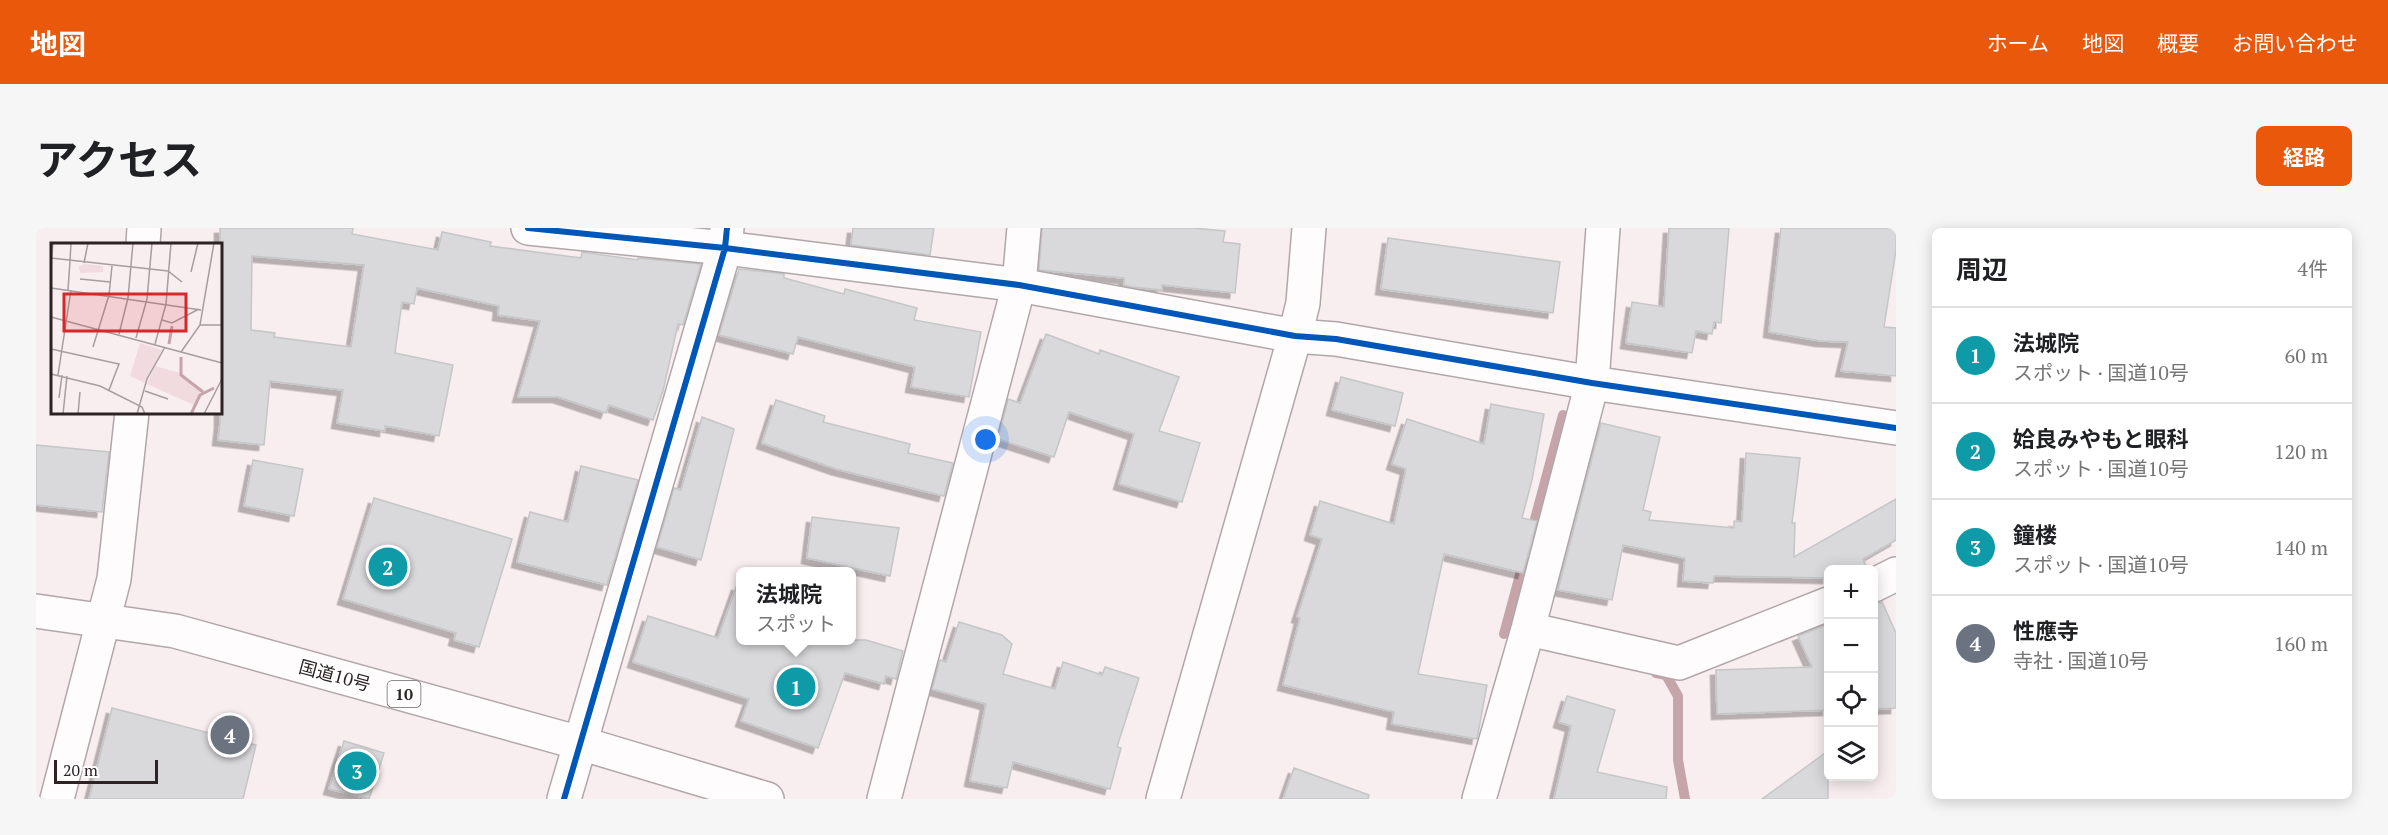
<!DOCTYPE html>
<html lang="ja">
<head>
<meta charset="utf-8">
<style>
  body { margin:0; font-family:"PT Serif","Noto Sans JP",serif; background:#f6f6f6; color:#202124 }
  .controls { position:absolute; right:18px; bottom:18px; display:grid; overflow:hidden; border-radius:9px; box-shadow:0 3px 15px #0003 }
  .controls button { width:54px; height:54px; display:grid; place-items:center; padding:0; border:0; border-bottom:2px solid #e0e0e0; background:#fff; color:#202124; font:30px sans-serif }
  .scale { position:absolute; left:18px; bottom:15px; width:104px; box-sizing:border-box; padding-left:6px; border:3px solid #2d2224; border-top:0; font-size:16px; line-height:21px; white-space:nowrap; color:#2d2224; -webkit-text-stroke:4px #fff; paint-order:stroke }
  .you { position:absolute; left:950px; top:212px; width:21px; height:21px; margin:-15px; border:4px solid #fff; border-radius:50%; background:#1a73e8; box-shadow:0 0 0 9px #1a73e833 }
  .badge { display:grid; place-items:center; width:39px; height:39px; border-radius:50%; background:#ea580c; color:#fff; font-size:20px; font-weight:700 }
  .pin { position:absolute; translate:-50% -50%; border:3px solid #fff; box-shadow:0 2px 6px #0006 }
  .popup { position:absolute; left:700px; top:339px; width:120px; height:78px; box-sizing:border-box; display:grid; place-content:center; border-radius:9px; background:#fff; filter:drop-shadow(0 2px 4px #0005); font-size:20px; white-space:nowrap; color:#757577 }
  .popup b { font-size:22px; color:#202124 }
  .popup::after { content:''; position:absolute; left:50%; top:100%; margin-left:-12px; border:12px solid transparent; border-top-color:#fff }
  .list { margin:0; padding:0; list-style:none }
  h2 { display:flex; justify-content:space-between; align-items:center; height:78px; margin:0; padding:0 24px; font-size:26px }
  h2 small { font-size:20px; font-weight:400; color:#757577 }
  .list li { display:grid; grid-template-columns:39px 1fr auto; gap:18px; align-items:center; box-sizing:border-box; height:96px; padding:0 24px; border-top:2px solid #e0e0e0 }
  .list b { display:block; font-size:22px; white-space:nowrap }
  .list p { margin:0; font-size:20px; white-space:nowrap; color:#757577 }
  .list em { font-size:20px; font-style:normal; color:#757577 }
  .icon { flex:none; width:33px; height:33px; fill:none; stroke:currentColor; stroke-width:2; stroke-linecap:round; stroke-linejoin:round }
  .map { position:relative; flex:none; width:1860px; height:571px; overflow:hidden; border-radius:9px }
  header { display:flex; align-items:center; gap:36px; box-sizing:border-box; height:84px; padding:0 30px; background:#ea580c; color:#fff }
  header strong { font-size:28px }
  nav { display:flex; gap:33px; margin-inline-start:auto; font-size:21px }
  .intro { display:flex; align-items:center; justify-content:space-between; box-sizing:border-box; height:144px; padding:0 36px }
  h1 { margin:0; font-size:42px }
  .button { padding:15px 27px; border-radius:9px; background:#ea580c; color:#fff; font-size:21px; font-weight:700 }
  main { display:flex; gap:36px; padding:0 36px }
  aside { flex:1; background:#fff; border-radius:9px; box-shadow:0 3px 15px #0003 }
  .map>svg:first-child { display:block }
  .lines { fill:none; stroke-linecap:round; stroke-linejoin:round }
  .stream { stroke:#c6a5aa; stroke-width:10 }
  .building { fill:#d9d9db; stroke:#c5c6c8; stroke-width:1.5; fill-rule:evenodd; filter:url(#shadow) }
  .minor-casing { stroke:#b1a7a9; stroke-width:36 }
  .tertiary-casing { stroke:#b1a7a9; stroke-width:36 }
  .trunk-casing { stroke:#b1a7a9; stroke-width:36 }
  .minor { stroke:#fefcfd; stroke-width:33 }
  .tertiary { stroke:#fefcfd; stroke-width:33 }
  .trunk { stroke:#fefcfd; stroke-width:33 }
  .cycleway-casing { stroke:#fff; stroke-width:10 }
  .cycleway { stroke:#0057b8; stroke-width:6 }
  .labels { text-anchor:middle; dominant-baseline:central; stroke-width:5; stroke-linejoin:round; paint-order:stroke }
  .shield { fill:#fff; stroke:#6c6466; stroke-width:1.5 }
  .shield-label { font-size:16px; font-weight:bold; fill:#2d2224 }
  .street-label { font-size:18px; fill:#2d2224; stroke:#fff }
  .inset-river { fill:none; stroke:#c6a5aa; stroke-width:3 }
  .inset-road { fill:none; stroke:#a79c9e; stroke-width:1.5 }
  .view { fill:#d62828; fill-opacity:0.15; stroke:#d62828; stroke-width:3 }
  .inset-edge { fill:none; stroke:#2d2224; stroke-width:3 }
</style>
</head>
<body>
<header>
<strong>地図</strong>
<nav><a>ホーム</a><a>地図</a><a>概要</a><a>お問い合わせ</a></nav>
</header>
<div class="intro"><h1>アクセス</h1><a class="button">経路</a></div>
<main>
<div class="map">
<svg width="1860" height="571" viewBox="0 0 1860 571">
  <defs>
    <filter id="shadow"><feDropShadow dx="-5.5" dy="5.5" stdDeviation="0" flood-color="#0004"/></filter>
  </defs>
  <rect width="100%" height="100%" fill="#f8edef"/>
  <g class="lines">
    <path class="stream" d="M1495,306L1527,187
      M1468,406L1488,332
      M1620,445L1630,447L1642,468V532L1649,571"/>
  </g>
  <path class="building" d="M184,0H317L316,6L402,22L406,4L455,14L454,18L545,30L546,24L602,32V30L665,36L647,97L642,96L627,163L617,192L573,177L570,185L522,169H482L504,93L462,87L463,78L381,60L378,76L366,74L359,125L417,137L403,208L349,198V203L301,195L307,162L234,153L228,217L182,212L184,195ZM216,28L328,37L315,119L238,109L239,105L215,102Z
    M817,0H898L894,27L815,17Z
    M1006,0H1157L1189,3L1187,14L1204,16L1199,65L1126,57V62L1096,59L1088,57V50L1003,42Z
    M1633,0H1693L1685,95L1678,94L1676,106L1660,103L1656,125L1590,115L1596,74L1628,79Z
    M1745,0H1860V22L1848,99L1860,100V148L1805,143L1812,114L1785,113L1733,104Z
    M1352,10L1524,34L1517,85L1345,61Z
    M703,41L748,46V50L808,66L809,61L881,80L878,92L945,104L933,169L875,159L879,139L762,109L757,126L683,107Z
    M1010,106L1063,126L1064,122L1143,149L1123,203L1164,215L1146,274L1083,256L1098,206L1033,184L1018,229L962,211L972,171L984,175Z
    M1305,149L1367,165L1359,198L1296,182Z
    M740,172L789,188L787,194L874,216L872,225L917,235L908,268L800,241L726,215Z
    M1455,176L1508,186L1496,252L1486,290L1501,293L1487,345L1408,326L1382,446L1451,457L1441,511L1356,496L1358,484L1247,457L1264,390L1261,389L1286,311L1274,307L1284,273L1358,296L1370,241L1356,236L1371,191L1448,216Z
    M666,189L698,201L665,332L621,319L638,260L645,262Z
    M1565,195L1624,209L1607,282L1615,284L1613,292L1698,300V293L1706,294L1710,225L1764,230L1756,295H1759L1758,329L1860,271V312L1827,331L1831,340L1828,342H1792V350L1678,348L1677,355L1647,353L1649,330L1587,317L1576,372L1522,362Z
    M0,217L73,224L66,284L0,277Z
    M217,232L267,241L258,288L208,278Z
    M545,238L602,252L571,357L481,334L494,284L532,294Z
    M338,270L476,311L443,419L418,412L420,405L307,371Z
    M776,289L863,300L854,348L771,330Z
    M701,357L705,358V412H830L867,423L860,451L850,448L848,456L809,445L782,520L705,493L713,471L597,434L612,388L682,410Z
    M1846,374L1860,405V480L1838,481V376Z
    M923,394L966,407L976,416L967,446L1019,461L1027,434L1066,447L1069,439L1103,450L1081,519L1085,520L1074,561L977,534L971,560L934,553L950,476L896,461L904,432L910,434Z
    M1792,396V482L1681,486L1680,442L1776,439L1762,408Z
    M1531,468L1579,482L1561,544L1631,559L1630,571H1518L1535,498L1523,494Z
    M76,480L220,517L207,571H53Z
    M308,513L348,525L333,571L293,561Z
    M1792,523V571H1726Z
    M1258,540L1333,567L1332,571H1247Z"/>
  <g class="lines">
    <g class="minor-casing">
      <path id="minor" d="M107,16L108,0
        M1556,155L1860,200
        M1838,357L1860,346
        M1492,401L1643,435L1792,376
        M21,571L78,351L96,184
        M528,571L689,20L691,0
        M848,571L983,57L988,0
        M1443,571L1492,401L1556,155L1567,0"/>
    </g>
    <g class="tertiary-casing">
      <path id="tertiary" d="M492,0L689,20L983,57L1259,108L1300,111L1556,155
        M1127,571L1259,108L1267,75L1273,0"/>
    </g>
    <g class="trunk-casing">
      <path id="trunk" d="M0,383L139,403L544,515L731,571"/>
    </g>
    <use href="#minor" class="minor"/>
    <use href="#tertiary" class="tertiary"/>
    <use href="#trunk" class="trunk"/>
    <g class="cycleway-casing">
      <path id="cycleway" d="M492,0L689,20L983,57L1259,108L1300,111L1556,155L1860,200
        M528,571L689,20L691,0"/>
    </g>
    <use href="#cycleway" class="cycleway"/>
  </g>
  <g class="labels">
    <rect class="shield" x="351.5" y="453" width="33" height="26" rx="4.5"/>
    <g class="shield-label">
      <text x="368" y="466">10</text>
    </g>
    <g class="street-label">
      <text transform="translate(299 447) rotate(15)">国道10号</text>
    </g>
  </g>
  <g transform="translate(15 15)">
    <rect width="171" height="171" fill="#f8edef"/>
    <path d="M34,21L52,23V29L30,30L27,24ZM89,100L111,107L94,140L79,133ZM104,123L129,130L151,146L143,162L96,141Z" fill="#f1dbdf"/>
    <path class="inset-river" d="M118,101L121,83M130,114V132L152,149M140,171L149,152L163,145"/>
    <path class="inset-road" d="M0,15L117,28L131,39M19,18L20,0M0,20L2,0M33,20L37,0M140,29L147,0M29,36L59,39M0,45L150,67M17,47L19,18M0,74L171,120M111,77L121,80L148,66M149,82H171M68,91L77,55L82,0M85,95L96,56L101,0M104,101L115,61L120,0M42,104L58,52L61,23M0,106L68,121L58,147M130,109L149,82L163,0M0,131L49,143L91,164L94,171M7,132L20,47M94,148L117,156M8,155L11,132M12,171L16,133M27,171L29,149M86,171L96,136L114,104M153,171L171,136"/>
    <path class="view" d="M13,51H135V88H13Z"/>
    <rect width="171" height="171" class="inset-edge"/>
  </g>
</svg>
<div class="controls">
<button>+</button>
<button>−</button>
<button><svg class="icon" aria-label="locate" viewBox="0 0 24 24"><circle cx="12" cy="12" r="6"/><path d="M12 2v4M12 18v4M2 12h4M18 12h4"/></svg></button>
<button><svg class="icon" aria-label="layers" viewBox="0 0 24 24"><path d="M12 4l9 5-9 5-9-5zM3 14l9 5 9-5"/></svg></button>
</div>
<div class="scale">20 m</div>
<div class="you"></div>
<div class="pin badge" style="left:760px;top:459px;background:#0f9aa8">1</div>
<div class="popup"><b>法城院</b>スポット</div>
<div class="pin badge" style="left:352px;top:339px;background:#0f9aa8">2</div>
<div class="pin badge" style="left:321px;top:543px;background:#0f9aa8">3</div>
<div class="pin badge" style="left:194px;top:507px;background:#6b7280">4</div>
</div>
<aside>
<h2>周辺<small>4件</small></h2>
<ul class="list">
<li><span class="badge" style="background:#0f9aa8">1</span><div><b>法城院</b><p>スポット · 国道10号</p></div><em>60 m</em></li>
<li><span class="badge" style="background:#0f9aa8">2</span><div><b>姶良みやもと眼科</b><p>スポット · 国道10号</p></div><em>120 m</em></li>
<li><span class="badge" style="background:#0f9aa8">3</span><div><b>鐘楼</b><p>スポット · 国道10号</p></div><em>140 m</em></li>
<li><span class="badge" style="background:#6b7280">4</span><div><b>性應寺</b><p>寺社 · 国道10号</p></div><em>160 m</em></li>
</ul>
</aside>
</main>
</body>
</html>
